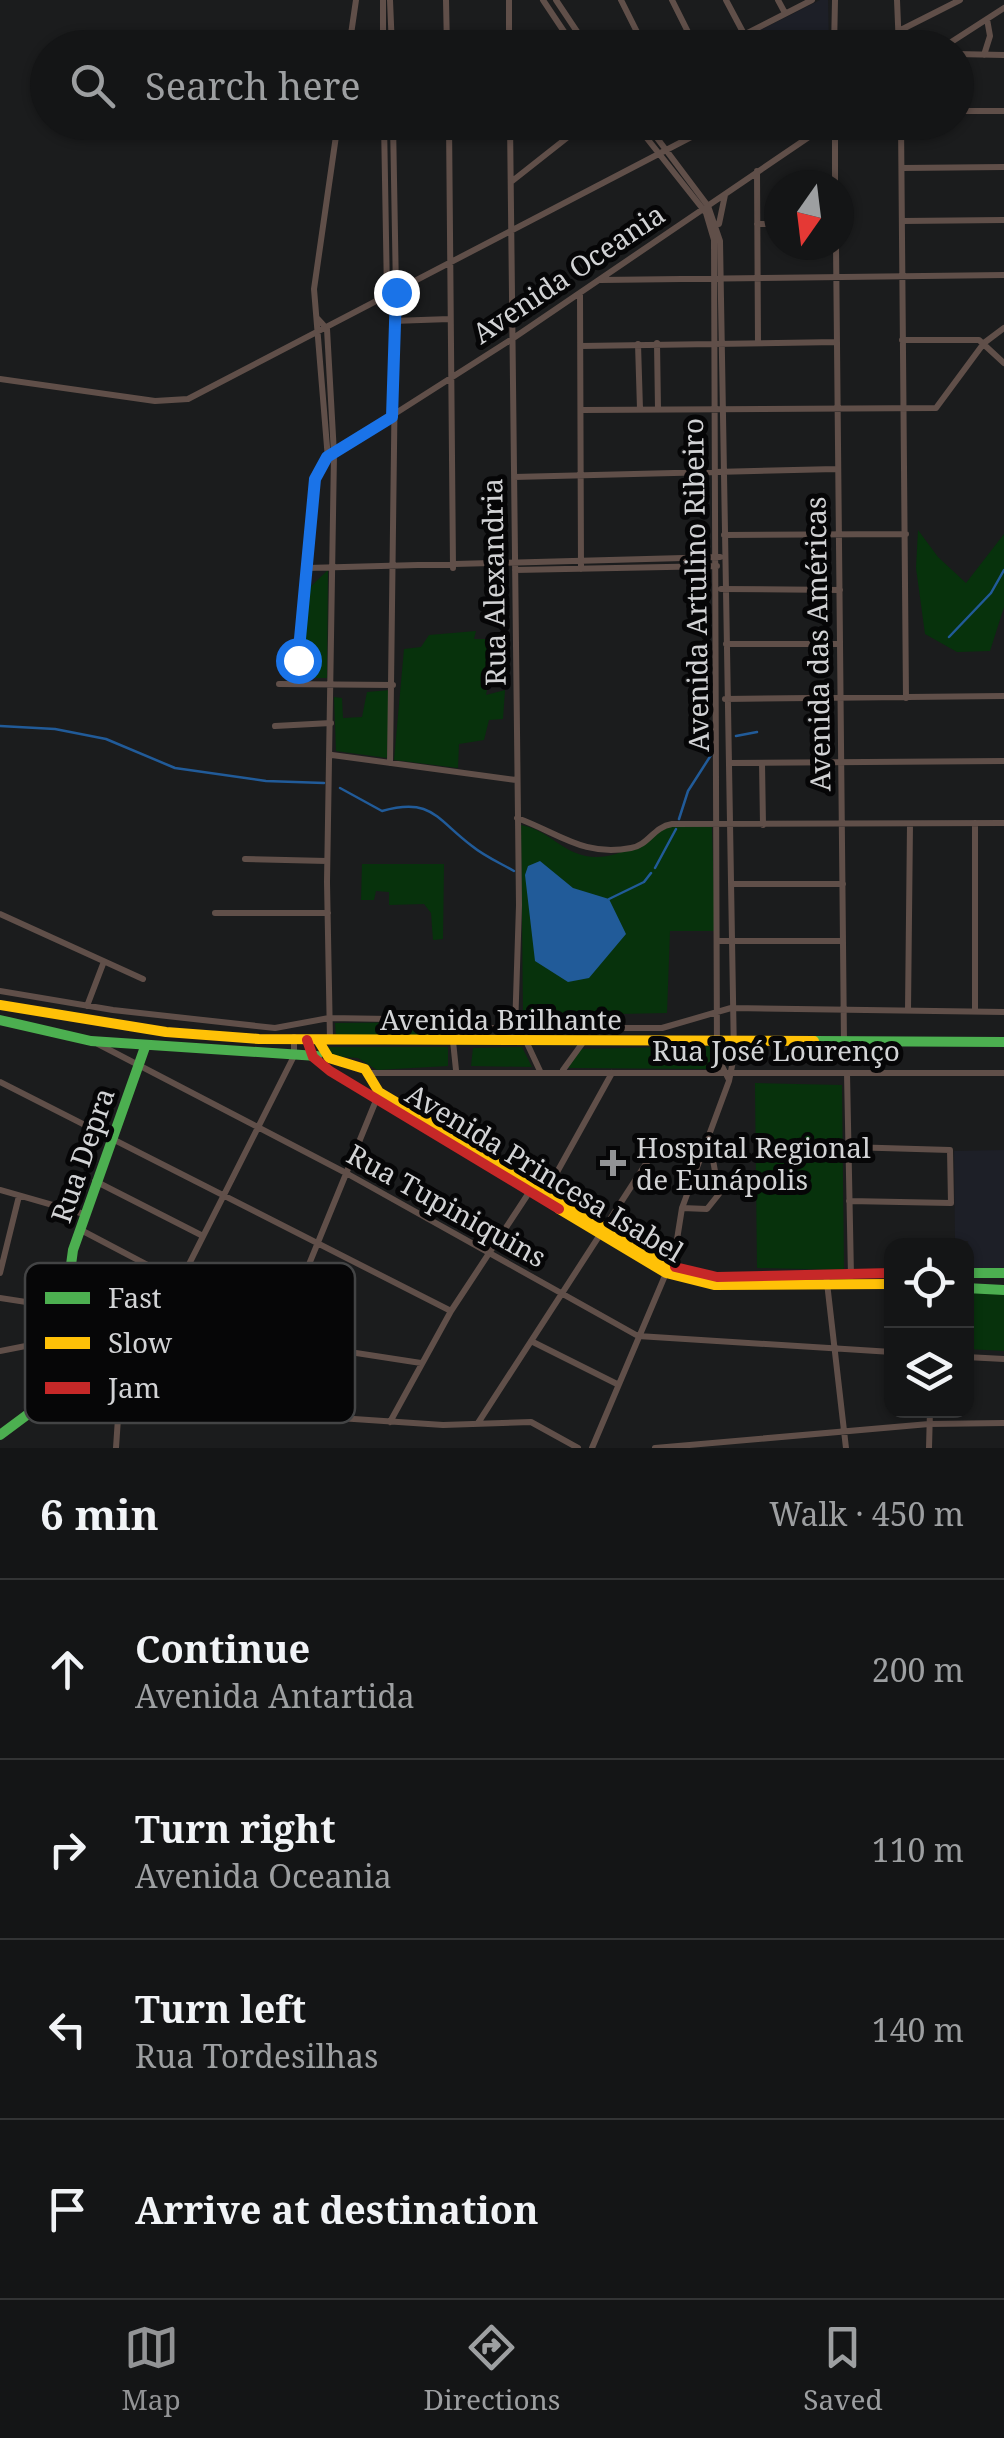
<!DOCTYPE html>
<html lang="en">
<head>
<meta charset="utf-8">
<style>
  body { margin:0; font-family:"Noto Serif",serif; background:#212223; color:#f1f3f6 }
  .controls { position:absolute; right:30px; bottom:30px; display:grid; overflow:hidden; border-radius:20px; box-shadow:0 2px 8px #0004 }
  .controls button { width:90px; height:90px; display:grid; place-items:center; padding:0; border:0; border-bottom:2px solid #333435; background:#141516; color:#f1f3f6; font:50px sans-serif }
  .compass { position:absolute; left:764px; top:170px; width:90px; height:90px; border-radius:50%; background:#141516; box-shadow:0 2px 8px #0004; rotate:194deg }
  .stop { position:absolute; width:30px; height:30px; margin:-22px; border:8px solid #1a73e8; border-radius:50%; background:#fff }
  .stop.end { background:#1a73e8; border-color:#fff; box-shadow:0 2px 10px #0008 }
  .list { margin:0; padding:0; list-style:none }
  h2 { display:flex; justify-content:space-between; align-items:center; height:130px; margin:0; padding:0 40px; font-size:42px }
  h2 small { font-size:32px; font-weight:400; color:#9d9fa1 }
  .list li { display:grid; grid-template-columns:65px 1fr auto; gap:30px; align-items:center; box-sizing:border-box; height:180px; padding:0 40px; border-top:2px solid #333435 }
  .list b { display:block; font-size:38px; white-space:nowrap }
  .list p { margin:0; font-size:32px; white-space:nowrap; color:#9d9fa1 }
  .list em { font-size:32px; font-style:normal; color:#9d9fa1 }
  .icon { flex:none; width:55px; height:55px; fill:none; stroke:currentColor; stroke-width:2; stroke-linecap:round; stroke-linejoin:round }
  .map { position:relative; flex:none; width:1004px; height:1448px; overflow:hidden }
  .search { position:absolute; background:#141516; box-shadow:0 2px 8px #0004; left:30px; right:30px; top:30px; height:110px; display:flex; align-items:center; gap:25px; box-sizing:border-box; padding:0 35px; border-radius:55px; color:#9d9fa1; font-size:38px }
  .sheet { height:850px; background:#141516 }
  nav { display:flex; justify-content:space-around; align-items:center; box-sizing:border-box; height:140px; border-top:2px solid #333435; background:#141516; font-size:28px; color:#9d9fa1 }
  nav a { display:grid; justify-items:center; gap:5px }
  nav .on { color:#929395 }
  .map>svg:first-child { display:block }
  .built { fill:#1d1f27 }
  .green { fill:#07320c }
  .water { fill:#215b99 }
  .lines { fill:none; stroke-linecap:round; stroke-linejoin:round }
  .stream { stroke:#215b99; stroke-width:2.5 }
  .street { stroke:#604f49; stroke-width:6 }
  .fast { stroke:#4caf50; stroke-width:10 }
  .slow { stroke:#ffc107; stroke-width:10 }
  .jam { stroke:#c62828; stroke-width:10 }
  .route { stroke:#1a73e8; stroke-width:12 }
  .poi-dot { fill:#929395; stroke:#060607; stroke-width:4 }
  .labels { text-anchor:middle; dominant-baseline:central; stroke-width:10; stroke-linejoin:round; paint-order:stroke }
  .street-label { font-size:28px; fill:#d2d3d5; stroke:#060607 }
  .poi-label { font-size:28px; fill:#d2d3d5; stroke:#060607; text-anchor:start }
  .key { fill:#060607; stroke:#434445; stroke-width:2.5 }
  .key-label { font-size:28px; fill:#d2d3d5 }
</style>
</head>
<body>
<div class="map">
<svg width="1004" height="1448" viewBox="0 0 1004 1448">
  <rect width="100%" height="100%" fill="#1b1c1d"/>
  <path class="built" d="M820,0H828L829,47L725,48Z
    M1004,1150V1270L969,1271L968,1241H955L954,1151Z"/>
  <path class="green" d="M918,530L938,557L966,583L1004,534V607L990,651L957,652L925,634L916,568Z
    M328,570L327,678H302L308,589Z
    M476,631L474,639H497L486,695L505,690L503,719L489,720L484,740L459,744L458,768L394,760L404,649L421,647L429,635Z
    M390,690L387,758L336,751L334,697L342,698L343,718L362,717L367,692Z
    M669,824L712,827L715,931H670L667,1013L523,1016L521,825C544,829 556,845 576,853C608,867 645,842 669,824Z
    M362,864H444L443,939L433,940L431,913L424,904L389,905V892L376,891L374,900H361Z
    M443,1022L447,1025L443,1037L336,1036L335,1023Z
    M713,1046L712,1069L568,1068L581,1049Z
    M328,1047H448V1066L377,1070L358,1058L330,1056Z
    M522,1047L532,1067L471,1066L473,1048Z
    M755,1083L842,1085L844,1270L757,1268Z
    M966,1290L1004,1292V1351L967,1349Z"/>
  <path class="water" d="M540,861L573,888L609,899L626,934L589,978L568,982L535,961L525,875L528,866Z"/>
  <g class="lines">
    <path class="stream" d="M949,637L991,593L1004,570
      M0,726L55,729L106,739L175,768L266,781L324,783
      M736,736L757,732
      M340,788L382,811C432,797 436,819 472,846C484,856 500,863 514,871
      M679,819L688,791L713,752
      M655,868L676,829
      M609,899L644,882L651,873"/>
    <path class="street" d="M383,0V48
      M390,0L392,48
      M446,0L447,48
      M509,0V48
      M543,0L575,48
      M556,0L588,48
      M621,0L645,48
      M672,0L696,48
      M726,0L744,34
      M778,0L785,13
      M897,0L899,48
      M349,48L356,0
      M718,48L812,0
      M834,48L835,0
      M865,48L960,0
      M942,48L1004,8
      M956,54L1004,55
      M984,55L990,36L987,19
      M956,111H1004
      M384,122L387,294
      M449,122L453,568
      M510,122L519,905L515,1030
      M634,122L706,213L714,240L717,1056L729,1080
      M835,122V185
      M901,122L906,698
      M902,168L1004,167
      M757,171L758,343
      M511,182L587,122
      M902,221L1004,220
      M719,224L725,195
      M757,224H779
      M836,245L844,1043
      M600,280L1004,275
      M580,295L581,569
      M317,318L327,329L334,454L327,882L330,1040
      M392,321L450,319
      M902,340H979L1004,363
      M657,343L658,409
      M638,344L640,409
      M581,346L837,342
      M0,379L155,401L188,399L720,122
      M582,410L936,408L984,343L1004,328
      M328,459L314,289L338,122
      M514,477L836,469
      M724,535L906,534
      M307,568L720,557
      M515,570L717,566
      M721,589L840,590
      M726,644H840
      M297,682L314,483L327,457L512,339L831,122
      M279,684L393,685
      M725,699L1004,696
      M275,726L331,723
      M332,755L516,780
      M390,763L396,292L393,122
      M729,763L1004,761
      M762,763L763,825
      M517,818C559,833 583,857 631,848C649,845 653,827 672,824L1004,823
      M245,859L327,861
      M732,884H843
      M215,913H328
      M0,914L143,979
      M720,941H841
      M0,991L113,1010L275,1028L329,1018L451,1020L490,1028H662L731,1008L1004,1012
      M87,1006L103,964
      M908,1010L910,824
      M975,1011V823
      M453,1041L456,1070
      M526,1041L540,1071
      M98,1044L346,1173L638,1336L892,1352
      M563,1070L584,1041
      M369,1073H1004
      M847,1073L851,1276
      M0,1082L451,1311
      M848,1147L950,1150L951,1203L849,1201
      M95,1181L201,1235
      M0,1190L84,1214
      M546,1192L612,1073
      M682,1208L707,1209L719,1194L713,1160L701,1156
      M79,1229L178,1281
      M0,1273L19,1196
      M826,1274L846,1448
      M0,1298L421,1363
      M531,1341L617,1384
      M0,1351L61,1339
      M966,1357L1004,1359
      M60,1399L443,1425L531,1422L578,1448
      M249,1411L377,1098
      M390,1422L451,1311L532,1188
      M478,1423L649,1159
      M116,1448L119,1403L294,1056V1037
      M592,1448L675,1252L682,1208L729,1081L734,1056L720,241L708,206L645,122
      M655,1448L929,1424L1004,1423
      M929,1448L930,1410"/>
    <path class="fast" d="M0,1020L91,1041L317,1056
      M814,1041L1004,1042
      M966,1273H1004
      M966,1288L1004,1290
      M0,1435L39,1406L60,1399L61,1339L73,1250L145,1047"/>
    <path class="slow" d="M0,1005L166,1032L259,1039L814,1041
      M318,1040L329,1058L365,1069L379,1092L675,1267
      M559,1209L666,1273L714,1285L892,1284"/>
    <path class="jam" d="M307,1040L313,1057L330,1071L559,1209
      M675,1267L717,1277L892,1273"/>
  </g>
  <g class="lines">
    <path class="route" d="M298,660L315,479L327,457L392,417L396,292"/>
  </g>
  <path class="poi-dot" d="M608 1148h10v10h10v10h-10v10h-10v-10h-10v-10h10z"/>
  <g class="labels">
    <g class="street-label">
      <text transform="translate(568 273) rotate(-34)">Avenida Oceania</text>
      <text transform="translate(493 582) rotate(-91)">Rua Alexandria</text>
      <text transform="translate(695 585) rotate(-91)">Avenida Artulino Ribeiro</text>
      <text transform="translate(817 644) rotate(-91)">Avenida das Américas</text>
      <text x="501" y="1019">Avenida Brilhante</text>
      <text x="776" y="1050">Rua José Lourenço</text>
      <text transform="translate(82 1155) rotate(-71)">Rua Depra</text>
      <text transform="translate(545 1172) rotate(31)">Avenida Princesa Isabel</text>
      <text transform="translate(447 1205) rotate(29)">Rua Tupiniquins</text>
    </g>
    <g class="poi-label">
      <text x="636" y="1147">Hospital Regional<tspan x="636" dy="32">de Eunápolis</tspan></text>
    </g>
  </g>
  <rect x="25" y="1263" width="330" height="160" rx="15" class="key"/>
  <rect x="45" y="1292" width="45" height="12" fill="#4caf50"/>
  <rect x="45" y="1337" width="45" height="12" fill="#ffc107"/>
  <rect x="45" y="1382" width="45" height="12" fill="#c62828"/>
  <g class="key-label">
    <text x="108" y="1308">Fast</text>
    <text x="108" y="1353">Slow</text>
    <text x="108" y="1398">Jam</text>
  </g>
</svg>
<div class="controls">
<button><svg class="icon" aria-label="locate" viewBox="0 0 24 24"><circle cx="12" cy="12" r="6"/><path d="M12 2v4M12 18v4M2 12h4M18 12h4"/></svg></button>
<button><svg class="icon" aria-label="layers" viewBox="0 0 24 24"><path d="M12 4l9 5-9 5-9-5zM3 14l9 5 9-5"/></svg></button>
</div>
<svg class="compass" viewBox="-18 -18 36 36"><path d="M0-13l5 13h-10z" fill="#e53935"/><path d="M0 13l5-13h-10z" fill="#9d9fa1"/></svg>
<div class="stop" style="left:298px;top:660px"></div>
<div class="stop end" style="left:396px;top:292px"></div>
<div class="search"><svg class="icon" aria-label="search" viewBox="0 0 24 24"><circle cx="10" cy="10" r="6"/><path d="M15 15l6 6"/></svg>Search here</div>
</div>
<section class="sheet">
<h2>6 min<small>Walk · 450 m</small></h2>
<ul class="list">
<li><svg class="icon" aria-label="ahead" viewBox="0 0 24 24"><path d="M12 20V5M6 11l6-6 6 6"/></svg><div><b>Continue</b><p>Avenida Antartida</p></div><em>200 m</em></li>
<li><svg class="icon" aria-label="right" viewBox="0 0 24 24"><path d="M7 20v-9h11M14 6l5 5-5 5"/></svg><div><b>Turn right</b><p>Avenida Oceania</p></div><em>110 m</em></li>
<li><svg class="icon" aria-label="left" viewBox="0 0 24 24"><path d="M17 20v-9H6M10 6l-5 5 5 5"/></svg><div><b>Turn left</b><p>Rua Tordesilhas</p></div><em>140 m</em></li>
<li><svg class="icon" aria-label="arrive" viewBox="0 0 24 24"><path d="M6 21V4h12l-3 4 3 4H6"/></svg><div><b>Arrive at destination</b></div></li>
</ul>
</section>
<nav>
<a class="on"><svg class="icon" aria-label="map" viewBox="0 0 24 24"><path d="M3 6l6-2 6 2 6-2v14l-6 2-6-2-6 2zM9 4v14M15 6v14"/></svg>Map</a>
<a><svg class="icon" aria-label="directions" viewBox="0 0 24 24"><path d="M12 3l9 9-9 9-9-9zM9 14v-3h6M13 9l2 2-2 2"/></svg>Directions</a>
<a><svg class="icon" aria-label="saved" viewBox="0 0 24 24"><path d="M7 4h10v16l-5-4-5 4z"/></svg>Saved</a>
</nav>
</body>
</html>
